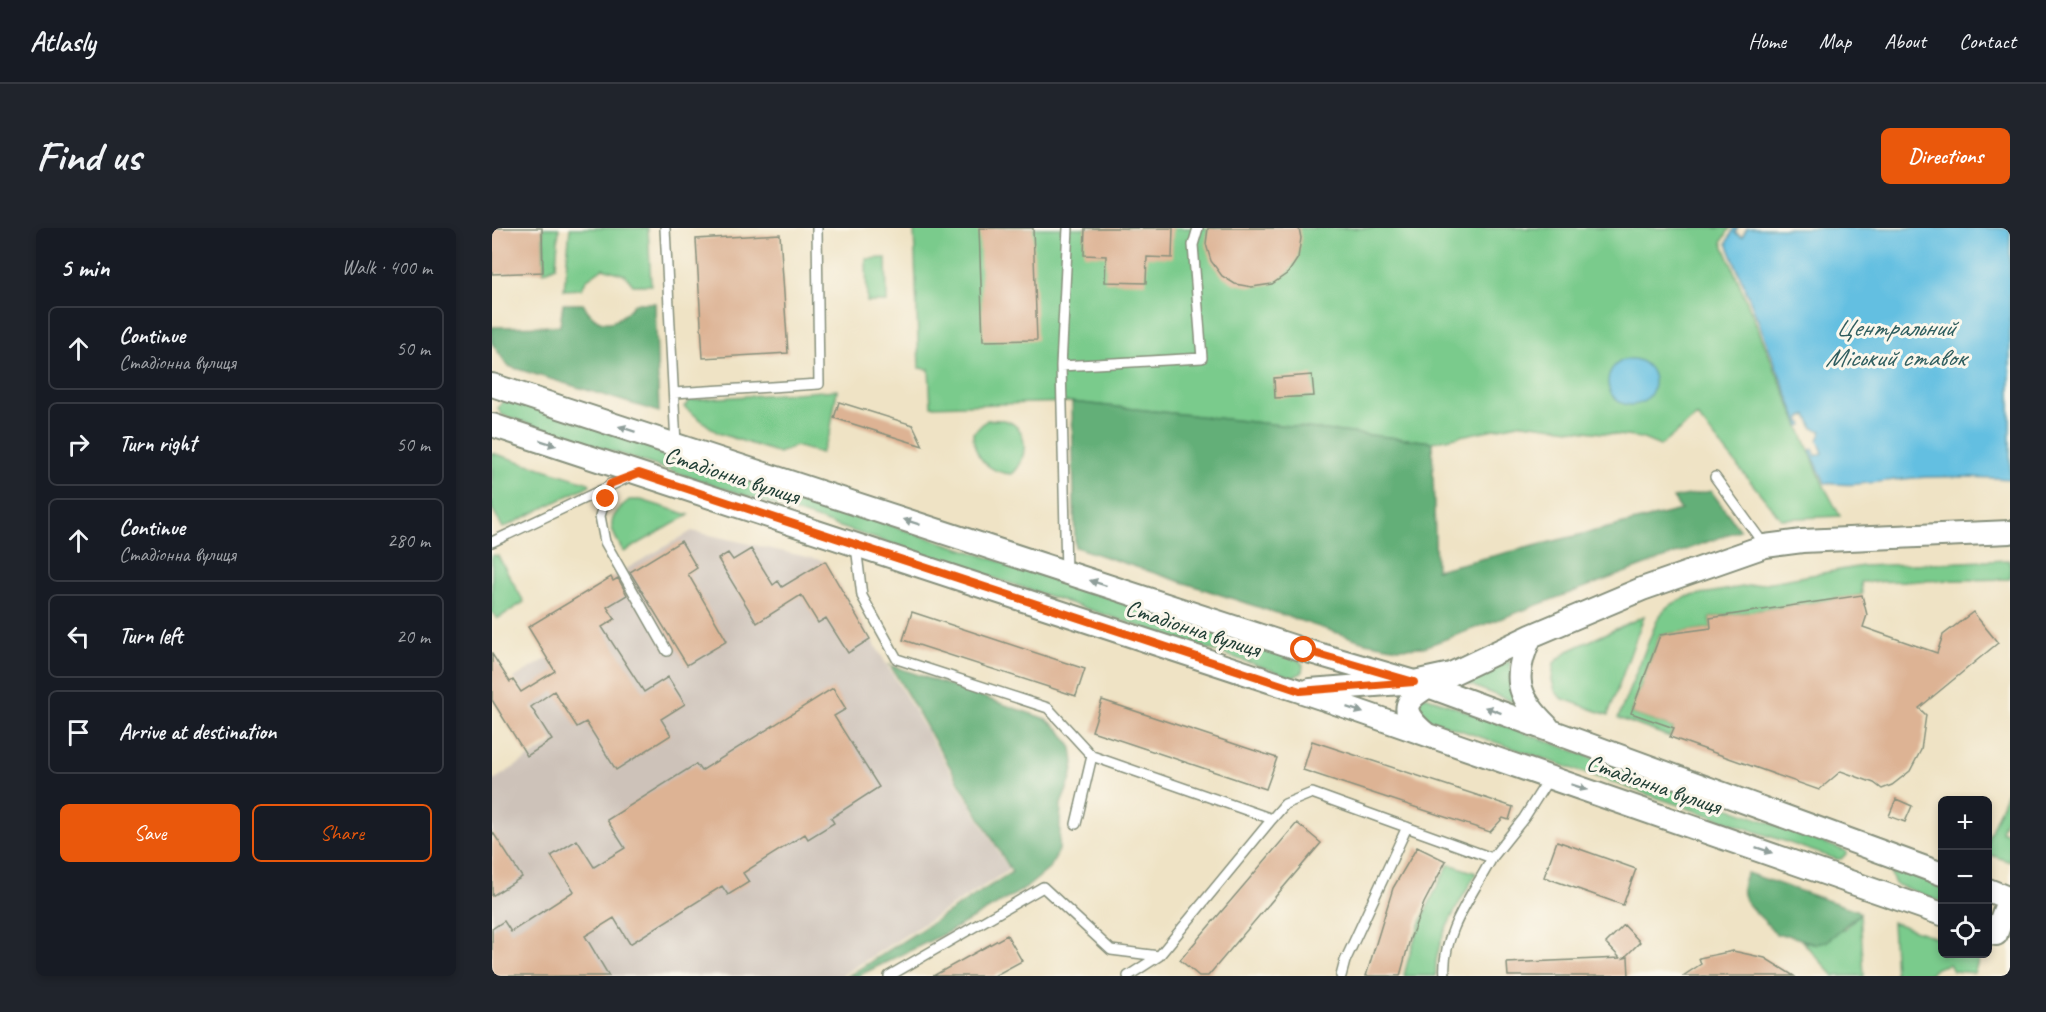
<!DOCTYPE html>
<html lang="en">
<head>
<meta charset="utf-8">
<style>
  body { margin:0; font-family:Caveat,sans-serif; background:#20242c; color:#f1f3f6 }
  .controls { position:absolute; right:18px; bottom:18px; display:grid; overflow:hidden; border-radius:9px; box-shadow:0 3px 9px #0003 }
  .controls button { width:54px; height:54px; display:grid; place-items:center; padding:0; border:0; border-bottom:2px solid #363941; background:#171b24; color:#f1f3f6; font:30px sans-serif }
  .stop { position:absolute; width:18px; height:18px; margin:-14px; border:4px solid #ea580c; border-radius:50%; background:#fff }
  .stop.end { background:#ea580c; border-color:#fff; box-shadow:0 2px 6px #0008 }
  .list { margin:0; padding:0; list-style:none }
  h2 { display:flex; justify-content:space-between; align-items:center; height:78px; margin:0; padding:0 24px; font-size:26px }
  h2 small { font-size:20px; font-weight:400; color:#9ea1a6 }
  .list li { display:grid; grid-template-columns:39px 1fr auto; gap:18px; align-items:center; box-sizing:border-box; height:84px; margin:0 12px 12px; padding:0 12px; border:2px solid #363941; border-radius:9px }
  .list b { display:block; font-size:22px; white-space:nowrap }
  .list p { margin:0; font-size:20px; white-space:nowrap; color:#9ea1a6 }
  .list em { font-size:20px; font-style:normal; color:#9ea1a6 }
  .actions { display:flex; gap:12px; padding:18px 24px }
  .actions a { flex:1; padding:14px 0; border:2px solid #ea580c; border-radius:9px; text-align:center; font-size:21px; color:#ea580c }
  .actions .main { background:#ea580c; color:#fff }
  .icon { flex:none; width:33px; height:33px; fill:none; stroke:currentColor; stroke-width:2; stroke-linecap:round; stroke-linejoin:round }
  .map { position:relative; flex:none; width:1518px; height:748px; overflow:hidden; border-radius:9px }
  header { display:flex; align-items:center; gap:36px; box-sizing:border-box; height:84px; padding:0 30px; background:#171b24; border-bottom:2px solid #363941 }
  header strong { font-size:28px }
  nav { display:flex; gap:33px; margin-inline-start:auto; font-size:21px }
  .intro { display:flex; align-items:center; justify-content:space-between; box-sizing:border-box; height:144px; padding:0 36px }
  h1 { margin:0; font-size:42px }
  .button { padding:15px 27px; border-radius:9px; background:#ea580c; color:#fff; font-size:21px; font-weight:700 }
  main { display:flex; gap:36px; padding:0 36px }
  aside { flex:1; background:#171b24; border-radius:9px; box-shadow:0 3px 9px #0003 }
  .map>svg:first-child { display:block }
  .industrial { fill:#cdc2b9 }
  .green { fill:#7acb8c; stroke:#4c8460; stroke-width:1.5 }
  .forest { fill:#63af78; stroke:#417656; stroke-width:1.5 }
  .water { fill:#63bfe1; stroke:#417e8a; stroke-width:1.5 }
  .building { fill:#ddb394 }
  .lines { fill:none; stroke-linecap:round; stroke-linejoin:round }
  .service-casing { stroke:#87907c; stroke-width:12 }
  .tertiary-casing { stroke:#87907c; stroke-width:26 }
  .service { stroke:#fff; stroke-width:9 }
  .tertiary { stroke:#fff; stroke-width:22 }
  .oneway { fill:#8f9e9a }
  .route { stroke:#ea580c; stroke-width:8 }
  .labels { text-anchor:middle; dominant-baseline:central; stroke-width:6; stroke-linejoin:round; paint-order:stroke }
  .street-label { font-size:24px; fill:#1f3d34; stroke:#fbf7ec }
  .water-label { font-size:26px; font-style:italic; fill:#305e5f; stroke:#fbf7ec }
</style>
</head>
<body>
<header>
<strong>Atlasly</strong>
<nav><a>Home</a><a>Map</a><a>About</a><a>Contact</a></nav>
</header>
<div class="intro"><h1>Find us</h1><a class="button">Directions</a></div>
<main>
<aside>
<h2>5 min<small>Walk · 400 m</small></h2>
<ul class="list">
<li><svg class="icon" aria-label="ahead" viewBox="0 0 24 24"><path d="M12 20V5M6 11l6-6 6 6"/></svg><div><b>Continue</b><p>Стадіонна вулиця</p></div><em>50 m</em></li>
<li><svg class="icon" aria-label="right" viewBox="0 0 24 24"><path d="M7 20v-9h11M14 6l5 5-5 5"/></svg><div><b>Turn right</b></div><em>50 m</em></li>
<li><svg class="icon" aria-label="ahead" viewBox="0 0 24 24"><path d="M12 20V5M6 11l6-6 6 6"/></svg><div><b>Continue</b><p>Стадіонна вулиця</p></div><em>280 m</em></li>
<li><svg class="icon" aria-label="left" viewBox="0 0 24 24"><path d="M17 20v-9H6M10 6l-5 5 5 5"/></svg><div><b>Turn left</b></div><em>20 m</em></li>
<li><svg class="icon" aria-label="arrive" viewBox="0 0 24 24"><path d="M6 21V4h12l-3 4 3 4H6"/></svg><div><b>Arrive at destination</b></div></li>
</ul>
<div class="actions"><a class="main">Save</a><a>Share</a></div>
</aside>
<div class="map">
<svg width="1518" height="748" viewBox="0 0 1518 748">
  <rect width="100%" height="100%" fill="#fbf7ec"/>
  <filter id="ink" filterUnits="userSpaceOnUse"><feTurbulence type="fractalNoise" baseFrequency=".0167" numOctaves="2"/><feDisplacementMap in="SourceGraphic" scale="12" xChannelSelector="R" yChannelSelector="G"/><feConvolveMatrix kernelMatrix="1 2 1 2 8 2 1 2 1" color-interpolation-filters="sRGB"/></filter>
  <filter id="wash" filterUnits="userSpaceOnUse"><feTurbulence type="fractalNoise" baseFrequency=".008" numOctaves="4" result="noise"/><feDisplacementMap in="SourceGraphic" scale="24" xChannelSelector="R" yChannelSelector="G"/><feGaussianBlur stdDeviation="1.35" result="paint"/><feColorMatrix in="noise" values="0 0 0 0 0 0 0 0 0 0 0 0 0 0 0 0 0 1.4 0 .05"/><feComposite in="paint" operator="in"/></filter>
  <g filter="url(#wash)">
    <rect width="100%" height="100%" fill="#efe3c5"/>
    <path class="industrial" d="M200,303L333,333L517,642L349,748H0V553L62,514L22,450L122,391L103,359Z"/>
    <path class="green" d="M51,0H67L64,38L52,44Z
      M78,0H156L159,57H141L133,47L111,40L94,52L90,61L72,62Z
      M422,0H1238L1230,14L1331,256L1348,288L1289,291L1205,188L1168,218L1149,210L1031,195L940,214L580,174L439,178L437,141L427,140Z
      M394,30L395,74H375L374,31Z
      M345,162L338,205L329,225L303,218L287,225L226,205L192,179L198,172Z
      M13,170L807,432L811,437L810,445L801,449L10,187L6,180Z
      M495,192C501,192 509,191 515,193C538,201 536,233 520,246C496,245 481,228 481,205Z
      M0,225L97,255L98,257L11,300L0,280Z
      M137,272H149L197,287L132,324C117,300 113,291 137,272Z
      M0,327L6,328L32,374L5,391L0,384Z
      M1518,332V351L1369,354L1370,367L1218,390L1219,400L1168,407L1139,485L1182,500L1178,509L1126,490L1166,390L1175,379L1193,369L1371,338Z
      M1152,388L1116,487L1069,470L1063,463L1060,452L1062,435L1076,423Z
      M1018,433L1024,475L976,456L979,449Z
      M933,468L1354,623V626L1349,631H1344L927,488L925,472Z
      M1518,557V580L1509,603L1518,607V634L1496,626V610Z
      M957,636L984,645C969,675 940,713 944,748H912C921,707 937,672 957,636Z
      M1411,643L1450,658V674L1403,656L1399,646L1404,642Z
      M1368,685L1372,748H1342L1310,713L1324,716L1354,700Z
      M1400,694L1450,712V726H1489L1482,745L1461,743L1457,736L1444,740L1435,748H1403Z"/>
    <path class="forest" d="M143,75H163L167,184L16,138L0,115V99L68,98L71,76H91C108,104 125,97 143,75Z
      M580,174L940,214L944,342L1189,282L1181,270L1219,263L1248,302L932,419L906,420L873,414L583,319Z
      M398,437L554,491L568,502L580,520L582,535L579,551L569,576L567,622L558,640L534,660L460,702L366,748H356L520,644Z
      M1255,645L1364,682L1368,685L1334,714L1324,716L1296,707H1284C1272,685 1238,676 1255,645Z"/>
    <path class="water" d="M1242,0H1246L1243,5L1250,9L1255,0H1518V251C1483,249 1446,247 1411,251C1383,254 1360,259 1333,255L1318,222L1321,221L1324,228L1331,225L1326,212L1330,203L1321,200L1315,187L1308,190L1311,197L1308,198L1235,15Z
      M1116 154a23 23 0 1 1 46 0a23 23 0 1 1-46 0Z"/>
    <g id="blocks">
      <path class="building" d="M0,0H50L51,44L0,46Z
        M487,0H541L545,112L491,113Z
        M593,0H681L680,30L655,29L654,55L613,54L614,28L592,27Z
        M716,0H807L809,10L806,30L796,45L780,56L760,59L743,56L730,48L719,33L714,16Z
        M288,6L296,125L211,130L204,11Z
        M820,147L822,168L783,170L782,150Z
        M347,174L421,197L431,218L342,190Z
        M189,313L205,340L196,346L235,413L195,437L138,344Z
        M259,321L281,357L286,353L290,359L333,333L378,411L356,425L334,390L326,395L309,367L265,395L226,331L236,325L241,332Z
        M119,349L121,353L126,350L135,367L115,379L123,391L110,399L152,464L176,449L193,476L169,491L179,507L124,542L94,494L85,499L62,463L39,479L60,512L35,528L0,472V426L18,454L21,452L29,464L63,443L36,399Z
        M1370,367L1375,387L1371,399L1445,425L1451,407L1481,384L1506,415L1427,480L1434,487L1429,522L1418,543L1400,557L1390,561L1382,555L1349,543L1327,562L1178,509L1182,500L1139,485L1168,407L1219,400L1218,390Z
        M420,384L593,441L584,468L411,412Z
        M341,460L354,481L342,488L387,559L339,590L342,595L316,611L313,606L251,645L257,654L236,667L230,658L138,716L122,690L93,708L117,748H0V701L12,693L19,704L82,663L59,628L85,612L102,639L133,620L115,592L204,536L209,543Z
        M610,472L785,530L774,561L600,503Z
        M820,513L1021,579L1017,592L1011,590L998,604L811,542Z
        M1404,571L1420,578L1413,594L1397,588Z
        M805,595L829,615L716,748H707L688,732Z
        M0,603L30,649L0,668Z
        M1065,613L1144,641L1131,677L1052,649Z
        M925,619L954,633L932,675L918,711L908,748H874L901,660Z
        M1132,697L1148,714L1132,730L1136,729L1137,748H1016L1015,735L1128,730L1114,715Z
        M515,707L530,733L502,748H441Z
        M1241,723L1273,730L1302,748H1191L1209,736L1207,730Z"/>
    </g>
  </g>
  <g filter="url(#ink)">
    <use href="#blocks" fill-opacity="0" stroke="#87907c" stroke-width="1.5"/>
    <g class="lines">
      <g class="service-casing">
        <path id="service" d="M173,0L184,216
          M569,138L710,130L701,17L706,0
          M182,165L327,156L325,0
          M1223,249L1273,318
          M118,256L108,288L113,314L175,423
          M0,314L139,248
          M364,318L370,368L405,431L556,480L600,528L780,591L793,576L820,565L1000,630L1032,590L1058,549
          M574,344L569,138L576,0
          M584,596L600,528
          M397,748L551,659L619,722L667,728
          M636,748L667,728L780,591
          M849,748L853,733L915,599
          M953,748C949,706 981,666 1000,630"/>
      </g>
      <g class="tertiary-casing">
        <path id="tertiary" d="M0,157L812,422L936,458L1450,646
          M0,197L835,472L1450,686
          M1039,408C1020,448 1024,468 1055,498
          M818,462L922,454L959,446L1039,408L1150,361L1273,318L1310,313L1518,304
          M934,506C904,481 913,471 942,455
          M1496,662L1518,671
          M1504,706L1517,670"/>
      </g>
      <use href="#service" class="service"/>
      <use href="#tertiary" class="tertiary"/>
    </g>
    <defs><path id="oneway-solid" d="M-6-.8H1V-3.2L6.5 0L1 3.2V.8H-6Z" transform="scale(1.5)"/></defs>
    <g class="oneway">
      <use href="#oneway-solid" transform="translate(135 201) rotate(-162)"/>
      <use href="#oneway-solid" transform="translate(56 215) rotate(18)"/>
      <use href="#oneway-solid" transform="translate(420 294) rotate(-162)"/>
      <use href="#oneway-solid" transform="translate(606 355) rotate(-162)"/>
      <use href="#oneway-solid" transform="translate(863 482) rotate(19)"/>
      <use href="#oneway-solid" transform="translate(1001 482) rotate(-160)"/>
      <use href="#oneway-solid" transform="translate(1087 559) rotate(19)"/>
      <use href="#oneway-solid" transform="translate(1272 622) rotate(19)"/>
    </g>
  </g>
  <g class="lines" filter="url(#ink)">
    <path class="route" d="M114,271L118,256L147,245L808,463L922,454L812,422"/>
  </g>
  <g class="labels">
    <g class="street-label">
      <text transform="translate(240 247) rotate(18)">Стадіонна вулиця</text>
      <text transform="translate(701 400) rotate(18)">Стадіонна вулиця</text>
      <text transform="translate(1162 556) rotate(19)">Стадіонна вулиця</text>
    </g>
    <g class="water-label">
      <text x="1403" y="99">Центральний<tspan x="1403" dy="30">Міський ставок</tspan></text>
    </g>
  </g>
</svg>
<div class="controls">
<button>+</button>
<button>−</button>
<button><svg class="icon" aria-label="locate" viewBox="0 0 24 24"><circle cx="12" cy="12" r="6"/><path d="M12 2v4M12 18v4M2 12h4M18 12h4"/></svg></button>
</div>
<div class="stop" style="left:812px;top:422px"></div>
<div class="stop end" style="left:114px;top:271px"></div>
</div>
</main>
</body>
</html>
